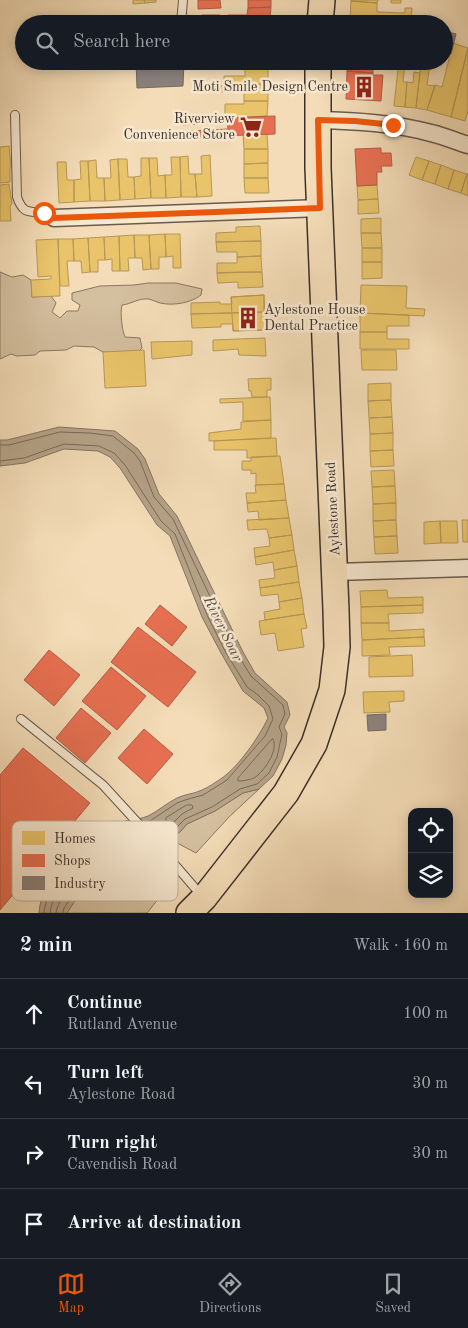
<!DOCTYPE html>
<html lang="en">
<head>
<meta charset="utf-8">
<style>
  body { margin:0; font-family:"Old Standard TT",serif; background:#242831; color:#f1f3f6 }
  .controls { position:absolute; right:15px; bottom:15px; display:grid; overflow:hidden; border-radius:10px; box-shadow:0 2px 12px #0003 }
  .controls button { width:45px; height:45px; display:grid; place-items:center; padding:0; border:0; border-bottom:1px solid #363941; background:#171b24; color:#f1f3f6; font:25px sans-serif }
  .stop { position:absolute; width:15px; height:15px; margin:-11px; border:4px solid #ea580c; border-radius:50%; background:#fff }
  .stop.end { background:#ea580c; border-color:#fff; box-shadow:0 1px 5px #0008 }
  .list { margin:0; padding:0; list-style:none }
  h2 { display:flex; justify-content:space-between; align-items:center; height:65px; margin:0; padding:0 20px; font-size:21px }
  h2 small { font-size:16px; font-weight:400; color:#9ea1a6 }
  .list li { display:grid; grid-template-columns:32px 1fr auto; gap:15px; align-items:center; box-sizing:border-box; height:70px; padding:0 20px; border-top:1px solid #363941 }
  .list b { display:block; font-size:19px; white-space:nowrap }
  .list p { margin:0; font-size:16px; white-space:nowrap; color:#9ea1a6 }
  .list em { font-size:16px; font-style:normal; color:#9ea1a6 }
  .icon { flex:none; width:28px; height:28px; fill:none; stroke:currentColor; stroke-width:2; stroke-linecap:round; stroke-linejoin:round }
  .map { position:relative; flex:none; width:468px; height:913px; overflow:hidden }
  .search { position:absolute; background:#171b24; box-shadow:0 2px 12px #0003; left:15px; right:15px; top:15px; height:55px; display:flex; align-items:center; gap:12px; box-sizing:border-box; padding:0 18px; border-radius:28px; color:#9ea1a6; font-size:19px }
  .sheet { height:345px; background:#171b24 }
  nav { display:flex; justify-content:space-around; align-items:center; box-sizing:border-box; height:70px; border-top:1px solid #363941; background:#171b24; font-size:14px; color:#9ea1a6 }
  nav a { display:grid; justify-items:center; gap:2px }
  nav .on { color:#ea580c }
  .map>svg:first-child { display:block }
  .green { fill:#d4bf9f; stroke:#887864 }
  .water { fill:#b5a287; stroke:#857462 }
  .homes { fill:#e9c46a; stroke:#b59857 }
  .shops { fill:#e76f51; stroke:#b45c45 }
  .industry { fill:#8a817c; stroke:#736963 }
  .lines { fill:none; stroke-linecap:round; stroke-linejoin:round }
  .shore { stroke:#786958; stroke-width:1 }
  .lane-casing { stroke:#6a5b4d; stroke-width:10 }
  .street-casing { stroke:#6a5b4d; stroke-width:19 }
  .primary-casing { stroke:#3c302a; stroke-width:28 }
  .lane { stroke:#f7e8d0; stroke-width:8 }
  .street { stroke:#f7e8d0; stroke-width:16 }
  .primary { stroke:#f3dcb7; stroke-width:25 }
  .route { stroke:#ea580c; stroke-width:6 }
  .labels { text-anchor:middle; dominant-baseline:central; stroke-width:5; stroke-linejoin:round; paint-order:stroke }
  .poi-label { font-size:14px; fill:#3c302a; stroke:#f7e8d0; text-anchor:end }
  .street-label { font-size:14px; fill:#3c302a; stroke:#f7e8d0 }
  .water-label { font-size:15px; font-style:italic; fill:#5a4c41; stroke:#f7e8d0 }
  .key { fill:#f7e8d0; stroke:#bfb19e; stroke-width:1 }
  .key-label { font-size:14px; fill:#3c302a }
</style>
</head>
<body>
<div class="map">
<svg width="468" height="913" viewBox="0 0 468 913">
  <rect width="100%" height="100%" fill="#f3dcb7"/>
  <filter id="stains"><feTurbulence type="fractalNoise" baseFrequency=".004" numOctaves="4"/><feColorMatrix values="0 0 0 0 .2 0 0 0 0 .09 0 0 0 0 .02 0 0 0 .5 -.17"/></filter>
  <radialGradient id="worn" r=".72"><stop offset=".6" stop-color="#630" stop-opacity="0"/><stop offset="1" stop-color="#630" stop-opacity=".3"/></radialGradient>
  <path class="green" d="M0,272L12,277L23,275L31,280L32,297L51,296L56,303L52,312L60,318L67,311H78L80,305L72,300V293L100,286L134,285L148,283H176L202,289L201,295C191,303 173,306 160,303C156,302 153,300 149,299C138,298 132,304 122,305C120,313 122,330 125,337L140,338L142,348L139,351L103,352L94,347L74,346L66,350L40,351L35,355L17,356L11,354L0,359Z
    M259,789L229,817L196,853L160,834L179,833L187,824L215,811L243,793Z
    M139,845L142,849L159,898L147,913H67C79,893 92,866 113,855C121,851 130,850 139,845Z"/>
  <path class="water" d="M59,427L115,431L138,449L145,459L159,494L177,516L243,652L255,673L287,702L290,715L284,727L287,733L286,745L282,759L273,776L259,789L243,793L215,811L187,824L179,833L156,834L131,849L113,855L96,868L67,913H39C41,876 79,840 111,825C122,820 136,821 148,816C158,811 167,803 177,798C185,794 194,794 202,790C209,787 216,782 222,778C239,766 259,737 268,718L264,708L243,691L221,653L202,617L170,536L157,525L120,468L110,457L98,451L64,449L25,463L0,466V440H7Z"/>
  <path class="homes" d="M133,0H144L145,3L133,4Z
    M144,0H156V2L145,3Z
    M351,0H378L377,3L351,1Z
    M391,0H401V3H391Z
    M351,1L377,3V12L405,13V8H412L411,23L350,20Z
    M453,43L468,48L451,117L427,110L435,85L442,87Z
    M468,48V111L465,121L451,117Z
    M399,61L405,62L403,82H407L405,107L394,106Z
    M421,63L430,64L427,85L435,86L427,110L416,108Z
    M268,68V84L224,86V76H245V69Z
    M414,72L420,73L416,108L405,107L407,82L413,83Z
    M268,84V101H244V92H214V86Z
    M244,101H268L267,116L225,118V104H244Z
    M243,134H267L268,149H244Z
    M9,146L11,168H10V182L0,183V147Z
    M244,149H268V163L244,164Z
    M210,155L212,196L197,197L195,174H202L201,156Z
    M188,156L189,174H195L197,197H181L180,157Z
    M171,157H180L181,197L166,198L165,175H172Z
    M416,157L429,161L422,180L409,175Z
    M141,158H149L151,198L135,199L134,177L141,176Z
    M149,158H157L158,176L165,175L166,198H151Z
    M118,159H127L128,177H134L135,199L120,200Z
    M118,159L120,200L105,201L104,178H111L110,160Z
    M96,160L97,178H104L105,201H90L88,161Z
    M80,161H88L90,201L74,202V180L81,179Z
    M429,161L441,165L435,184L422,180Z
    M57,162H66L67,180H74V202L59,203Z
    M268,163V178H244V164Z
    M441,165L454,170L448,189L435,184Z
    M454,170L467,174L461,193L448,189Z
    M467,174H468V196L461,193Z
    M244,178H268L269,193H245Z
    M9,184L12,204L10,206L11,221H0V185Z
    M377,185L378,199L358,200L357,186Z
    M378,199L379,213L358,214V200Z
    M381,218V233H361V219Z
    M260,226L261,241L216,242V233L236,232V227Z
    M361,233H381L382,248H362Z
    M165,234L166,257H159V269H151L149,235Z
    M165,234H180L181,268H173V256L166,257Z
    M134,235L135,258H128L129,271H120L119,236Z
    M134,235H149L151,269L143,270L142,258H135Z
    M119,236L120,271H112V259L105,260L104,237Z
    M104,237L105,260H98V272H90L88,238Z
    M88,238L90,272L82,273L81,261H74L73,239Z
    M58,239H73L74,261H67L69,286H60Z
    M58,239L60,296L32,297L31,280L51,279V276L38,277L36,240Z
    M261,241V256L237,257V252H217L216,242Z
    M362,248H382V262H362Z
    M261,256L262,272L217,273V263H237V257Z
    M362,262H382V278L362,279Z
    M238,272H262L263,287L238,288V282L218,283L217,273Z
    M361,285L407,286L406,308L425,309L424,316L360,313Z
    M264,295V312L191,314V303L220,302V304H232L231,297Z
    M264,295L265,330L233,331L231,297Z
    M264,312L265,330L233,331V324H221V327L192,328L191,314Z
    M360,313L409,315V326H387V332H360Z
    M360,332H387V339H409V349H360Z
    M265,338L266,356L239,355L238,349L213,351V340Z
    M192,341V355L152,359L151,342Z
    M144,350L146,386L105,388L103,352Z
    M361,350H396L397,370H362Z
    M271,378V390H267V397H252L251,391H249L248,379Z
    M391,383V400L368,401V384Z
    M270,397L271,420L243,421V402L220,403V399Z
    M391,400L392,417L369,418L368,401Z
    M392,417L393,433L370,434L369,418Z
    M271,420V438L209,441V433L241,429V422Z
    M393,433V450L370,451V434Z
    M276,438L277,456L247,458V450H214V441Z
    M393,450L394,466L371,467L370,451Z
    M280,456L284,484L256,485V473L251,474V470H242V461H251V457Z
    M394,470L395,486L372,487L371,471Z
    M284,484L286,500L247,503L246,493H256L255,485Z
    M395,486L396,503L373,504L372,487Z
    M286,500L289,518L259,520L258,511L248,512L247,503Z
    M396,503V520L373,521V504Z
    M289,518L292,535L269,538L267,529L248,530L247,520Z
    M396,520L397,536L374,537L373,521Z
    M462,520H468V542H463Z
    M440,521H457L458,543H441Z
    M440,521L441,543L424,544V522Z
    M292,535L294,550L255,557L254,548L270,546L269,538Z
    M397,536L398,553L375,554L374,537Z
    M294,550L297,566L274,570L273,562L256,565L255,557Z
    M297,566L299,582L260,588L259,580L275,578L274,570Z
    M299,582L302,598L279,602L278,594L261,596L260,588Z
    M387,590L388,598L423,597V605L361,607L360,591Z
    M302,598L304,614L265,620L264,612L280,609L279,602Z
    M423,605V613L388,614L389,623H361V607Z
    M304,614L307,628L301,629L304,647L278,651L275,633L261,635L259,621Z
    M361,623H389V631L424,629V637L362,640Z
    M424,637L425,646L389,647L390,655L362,656V640Z
    M412,655L413,676L369,677V657Z
    M404,691V701L389,702L390,712L364,713L363,692Z"/>
  <path class="shops" d="M198,0H220L221,8L198,9Z
    M248,0H271V7L248,8Z
    M271,7L270,22L229,23L228,15H247L248,8Z
    M202,15H220L221,23H203Z
    M350,20L388,22V24H350Z
    M270,22V24H225V23Z
    M218,61H268V68L245,69V61Z
    M348,61H386V65L373,64V73L347,71Z
    M347,71L373,73V75H383L381,101L346,99Z
    M197,116V124L183,125L182,117Z
    M275,116V134L191,137V131L228,129L227,118Z
    M381,148V153H391L392,166H381L382,172H377V185L357,186L355,149Z
    M160,605L187,627L172,646L145,624Z
    M138,627L196,672L168,707L111,662Z
    M49,650L80,675L54,706L24,680Z
    M111,667L146,696L117,730L82,701Z
    M81,708L111,733L85,763L56,738Z
    M144,729L173,754L147,784L118,758Z
    M23,748L90,803L0,910V775Z"/>
  <path class="industry" d="M444,31L456,34L451,54L444,52Z
    M136,61H184L183,86L137,88Z
    M386,714V730L368,731L367,715Z"/>
  <g class="lines">
    <path class="shore" d="M0,445H9L60,432L90,433L113,436L134,453L140,461L154,497L173,519L238,655L251,676L283,705L285,714L279,727L282,734L277,757L269,773L257,784L240,789L212,807L185,819L176,828L152,831
      M0,461L24,458L64,444L99,446L114,453L125,465L161,521L175,534L207,615L225,651L247,687L258,695L269,706L273,719L265,736L227,780L203,795L185,800L177,803L150,821L144,822
      M273,739C279,750 264,772 254,778C250,780 243,781 238,781V778L271,740Z
      M187,805H192L193,808L182,814L174,822L166,821V818Z
      M129,832L131,836L109,845L106,843L107,840L117,835Z
      M44,913C45,900 52,888 59,877C78,848 99,833 133,825
      M50,913C52,891 83,846 106,843V846C100,851 93,856 87,862C79,872 57,900 56,913
      M63,913L64,908L93,865L110,851L129,845L143,836"/>
    <g class="lane-casing">
      <path id="lane" d="M181,24L183,0
        M15,115L17,197C23,214 28,211 43,213C47,214 51,216 54,218
        M21,719L103,785L157,844L201,895"/>
    </g>
    <g class="street-casing">
      <path id="street" d="M318,120C356,121 394,123 431,133C443,136 456,141 468,145
        M54,218L320,208
        M335,572L468,568"/>
    </g>
    <g class="primary-casing">
      <path id="primary" d="M320,24L322,0
        M189,913L204,898L286,793L314,744L332,690L337,647L336,610L318,168V61"/>
    </g>
    <use href="#lane" class="lane"/>
    <use href="#street" class="street"/>
    <use href="#primary" class="primary"/>
  </g>
  <g class="lines">
    <path class="route" d="M44,213L54,218L320,208L318,120L355,121L393,125"/>
  </g>
  <defs>
    <g id="building-bare" transform="scale(1.725)"><path d="M-4-6H4V6H1V3H-1V6H-4ZM-2.5-4.3h1.7v1.8h-1.7ZM.8-4.3h1.7v1.8H.8ZM-2.5-1h1.7V.8h-1.7ZM.8-1h1.7V.8H.8Z" fill="#8f2418" stroke="#f7e8d0" stroke-width="2.5" paint-order="stroke"/></g>
    <g id="supermarket-bare" transform="scale(1.725)"><path d="M-6-5.5h2.5l.6 2H6L4.5 2H-2.5L-4.4-4H-6ZM-1.5 3.2a1.3 1.3 0 1 0 .1 0ZM3 3.2a1.3 1.3 0 1 0 .1 0Z" fill="#8f2418" stroke="#f7e8d0" stroke-width="2.5" paint-order="stroke"/></g>
  </defs>
  <g fill-rule="evenodd">
    <use href="#building-bare" x="364" y="87"/>
    <use href="#supermarket-bare" x="251" y="127"/>
    <use href="#building-bare" x="248" y="318"/>
  </g>
  <g class="labels">
    <g class="poi-label">
      <text x="348" y="87">Moti Smile Design Centre</text>
      <text x="235" y="119">Riverview<tspan x="235" dy="16">Convenience Store</tspan></text>
      <text x="264" y="310" text-anchor="start">Aylestone House<tspan x="264" dy="16">Dental Practice</tspan></text>
    </g>
    <g class="street-label">
      <text transform="translate(333 509) rotate(-93)">Aylestone Road</text>
    </g>
    <g class="water-label">
      <text transform="translate(222 629) rotate(64)">River Soar</text>
    </g>
  </g>
  <rect x="12" y="821" width="166" height="80" rx="8" class="key"/>
  <rect x="22" y="831" width="23" height="14" fill="#e9c46a"/>
  <rect x="22" y="854" width="23" height="13" fill="#e76f51"/>
  <rect x="22" y="876" width="23" height="14" fill="#8a817c"/>
  <g class="key-label">
    <text x="54" y="843">Homes</text>
    <text x="54" y="865">Shops</text>
    <text x="54" y="888">Industry</text>
  </g>
  <rect width="100%" height="100%" filter="url(#stains)"/>
  <rect width="100%" height="100%" fill="url(#worn)"/>
</svg>
<div class="controls">
<button><svg class="icon" aria-label="locate" viewBox="0 0 24 24"><circle cx="12" cy="12" r="6"/><path d="M12 2v4M12 18v4M2 12h4M18 12h4"/></svg></button>
<button><svg class="icon" aria-label="layers" viewBox="0 0 24 24"><path d="M12 4l9 5-9 5-9-5zM3 14l9 5 9-5"/></svg></button>
</div>
<div class="stop" style="left:44px;top:213px"></div>
<div class="stop end" style="left:393px;top:125px"></div>
<div class="search"><svg class="icon" aria-label="search" viewBox="0 0 24 24"><circle cx="10" cy="10" r="6"/><path d="M15 15l6 6"/></svg>Search here</div>
</div>
<section class="sheet">
<h2>2 min<small>Walk · 160 m</small></h2>
<ul class="list">
<li><svg class="icon" aria-label="ahead" viewBox="0 0 24 24"><path d="M12 20V5M6 11l6-6 6 6"/></svg><div><b>Continue</b><p>Rutland Avenue</p></div><em>100 m</em></li>
<li><svg class="icon" aria-label="left" viewBox="0 0 24 24"><path d="M17 20v-9H6M10 6l-5 5 5 5"/></svg><div><b>Turn left</b><p>Aylestone Road</p></div><em>30 m</em></li>
<li><svg class="icon" aria-label="right" viewBox="0 0 24 24"><path d="M7 20v-9h11M14 6l5 5-5 5"/></svg><div><b>Turn right</b><p>Cavendish Road</p></div><em>30 m</em></li>
<li><svg class="icon" aria-label="arrive" viewBox="0 0 24 24"><path d="M6 21V4h12l-3 4 3 4H6"/></svg><div><b>Arrive at destination</b></div></li>
</ul>
</section>
<nav>
<a class="on"><svg class="icon" aria-label="map" viewBox="0 0 24 24"><path d="M3 6l6-2 6 2 6-2v14l-6 2-6-2-6 2zM9 4v14M15 6v14"/></svg>Map</a>
<a><svg class="icon" aria-label="directions" viewBox="0 0 24 24"><path d="M12 3l9 9-9 9-9-9zM9 14v-3h6M13 9l2 2-2 2"/></svg>Directions</a>
<a><svg class="icon" aria-label="saved" viewBox="0 0 24 24"><path d="M7 4h10v16l-5-4-5 4z"/></svg>Saved</a>
</nav>
</body>
</html>
